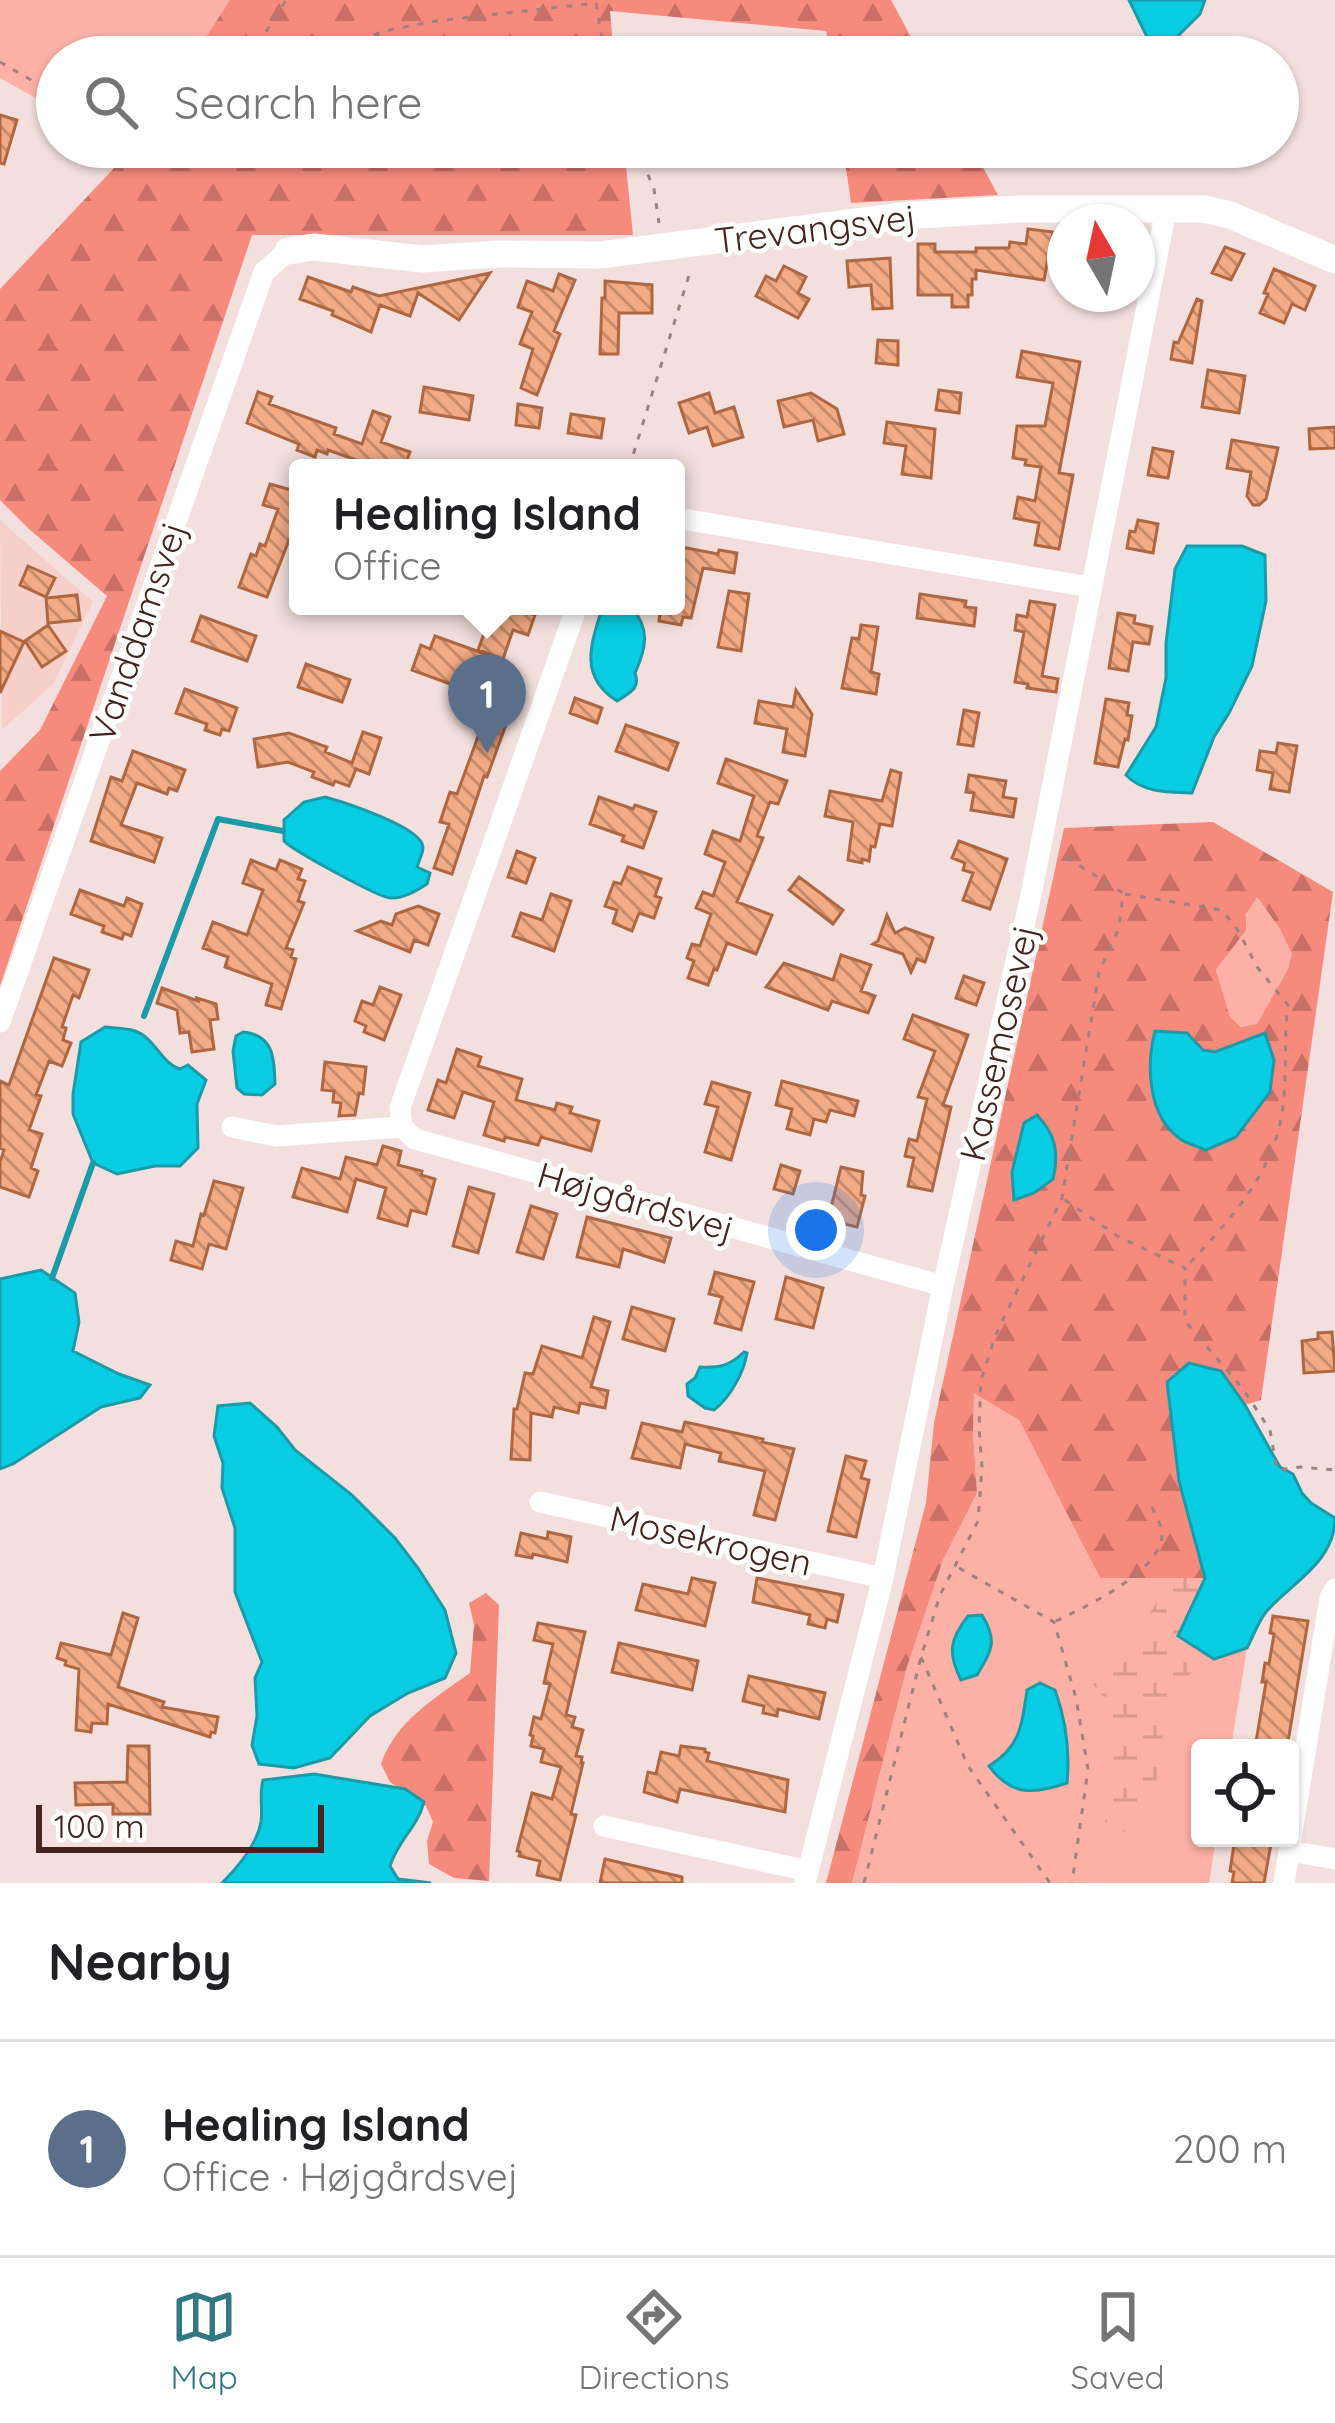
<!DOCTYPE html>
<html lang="en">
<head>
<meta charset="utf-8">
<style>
  body { margin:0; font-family:Quicksand,sans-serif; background:#f6f6f6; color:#202124 }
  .controls { position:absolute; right:36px; bottom:36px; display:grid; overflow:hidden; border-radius:12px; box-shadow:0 3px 9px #0004 }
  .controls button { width:108px; height:108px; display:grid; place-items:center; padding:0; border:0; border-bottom:3px solid #e0e0e0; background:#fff; color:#202124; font:60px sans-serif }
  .compass { position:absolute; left:1047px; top:204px; width:108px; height:108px; border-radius:50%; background:#fff; box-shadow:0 3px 9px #0004; rotate:351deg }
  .scale { position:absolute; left:36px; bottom:30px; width:288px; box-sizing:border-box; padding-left:12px; border:6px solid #45231e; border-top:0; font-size:33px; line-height:42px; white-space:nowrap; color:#45231e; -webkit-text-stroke:9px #fff; paint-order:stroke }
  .you { position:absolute; left:816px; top:1230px; width:42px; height:42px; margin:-30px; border:9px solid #fff; border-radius:50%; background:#1a73e8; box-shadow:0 0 0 18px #1a73e833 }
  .badge { display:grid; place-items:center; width:78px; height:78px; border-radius:50%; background:#317882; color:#fff; font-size:39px; font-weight:700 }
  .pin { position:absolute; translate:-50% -99px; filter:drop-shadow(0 3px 6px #0008) }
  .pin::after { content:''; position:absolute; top:63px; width:42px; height:36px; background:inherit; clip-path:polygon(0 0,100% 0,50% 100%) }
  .popup { position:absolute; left:289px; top:459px; width:396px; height:156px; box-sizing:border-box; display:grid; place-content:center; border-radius:12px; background:#fff; filter:drop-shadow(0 3px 9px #0005); font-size:39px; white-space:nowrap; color:#757577 }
  .popup b { font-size:45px; color:#202124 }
  .popup::after { content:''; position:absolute; left:50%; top:100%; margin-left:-24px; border:24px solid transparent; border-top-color:#fff }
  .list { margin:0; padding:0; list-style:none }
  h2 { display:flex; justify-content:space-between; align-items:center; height:156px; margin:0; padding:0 48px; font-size:51px }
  h2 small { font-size:39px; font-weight:400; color:#757577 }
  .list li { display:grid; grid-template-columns:78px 1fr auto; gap:36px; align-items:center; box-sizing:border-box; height:216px; padding:0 48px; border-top:3px solid #e0e0e0 }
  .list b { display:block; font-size:45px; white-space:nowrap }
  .list p { margin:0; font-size:39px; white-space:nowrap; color:#757577 }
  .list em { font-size:39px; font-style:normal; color:#757577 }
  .icon { flex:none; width:66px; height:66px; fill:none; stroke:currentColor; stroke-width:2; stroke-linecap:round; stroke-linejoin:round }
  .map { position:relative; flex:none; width:1335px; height:1883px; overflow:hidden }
  .search { position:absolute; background:#fff; box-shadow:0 3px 9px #0004; left:36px; right:36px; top:36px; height:132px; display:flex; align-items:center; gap:30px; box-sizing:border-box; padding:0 42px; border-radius:66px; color:#757577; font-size:45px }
  .sheet { height:372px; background:#fff }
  nav { display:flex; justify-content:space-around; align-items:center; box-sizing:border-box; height:168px; border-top:3px solid #e0e0e0; background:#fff; font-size:33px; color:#757577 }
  nav a { display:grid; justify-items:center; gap:6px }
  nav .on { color:#317882 }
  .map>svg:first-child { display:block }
  .built { fill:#f7cfc9 }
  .green { fill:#fdb1a6 }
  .forest { fill:url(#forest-firs); fill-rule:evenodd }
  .wetland { fill:url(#wetland-marsh) }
  .water { fill:#09cde2; stroke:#1b9aa7; stroke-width:3 }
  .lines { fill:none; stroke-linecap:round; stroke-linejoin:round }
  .stream { stroke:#1b9aa7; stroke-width:6 }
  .building { fill:url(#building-back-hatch); stroke:#ae6741; stroke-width:3 }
  .path { stroke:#9d827f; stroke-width:3; stroke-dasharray:6 9; stroke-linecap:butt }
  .minor { stroke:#fff; stroke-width:21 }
  .tertiary { stroke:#fff; stroke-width:27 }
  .labels { text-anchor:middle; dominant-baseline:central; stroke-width:9; stroke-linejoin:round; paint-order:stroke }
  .street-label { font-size:36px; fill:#45231e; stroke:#fff }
</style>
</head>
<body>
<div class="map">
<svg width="1335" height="1883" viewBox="0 0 1335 1883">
  <defs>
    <pattern id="forest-firs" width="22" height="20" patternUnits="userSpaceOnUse" patternTransform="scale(3)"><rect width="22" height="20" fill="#f68a7d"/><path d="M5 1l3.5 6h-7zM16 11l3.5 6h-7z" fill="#c97066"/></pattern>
    <pattern id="wetland-marsh" width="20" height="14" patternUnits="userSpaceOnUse" patternTransform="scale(3)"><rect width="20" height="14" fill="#fdb1a6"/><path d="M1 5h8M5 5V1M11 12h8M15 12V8" fill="none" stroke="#da988e"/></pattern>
    <pattern id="building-back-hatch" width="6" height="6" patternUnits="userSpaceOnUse" patternTransform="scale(3)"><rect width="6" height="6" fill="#f3ab85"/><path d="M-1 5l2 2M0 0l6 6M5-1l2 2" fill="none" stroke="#c78b6c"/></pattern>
  </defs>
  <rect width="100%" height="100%" fill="#f3e0de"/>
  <path class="built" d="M0,520L93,602L53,684L2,730Z"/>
  <path class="green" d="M0,0H230L193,57H57V110L0,78Z
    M1256,896L1280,929L1293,954L1288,969L1258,1024L1241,1027L1230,1017L1216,970C1237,946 1242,923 1256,896Z
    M974,1392L1019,1420L1100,1578H1205L1213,1659L1247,1648L1231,1748H1200V1838H1216L1209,1883H852L907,1667L943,1560L977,1493L973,1433Z"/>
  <path class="forest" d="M230,0H891L922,57H831L826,31L610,11L614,57H193Z
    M134,147H624L633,235H252L0,986V771L40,730L107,596L29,529L0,500V289Z
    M843,147H972L998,195L851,203Z
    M1213,822L1333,892L1261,1400L1245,1405L1221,1371L1167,1382L1179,1481L1205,1578H1100L1019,1420L974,1393L973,1433L977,1493L943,1560L907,1667L852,1883H826L926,1503L934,1423L1064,828ZM1257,897L1280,929L1292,954L1288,969L1257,1024L1241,1027L1230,1017L1216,970L1246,930V915ZM1264,1033L1269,1092L1236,1137L1206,1150L1179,1138L1158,1112L1203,1051L1215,1052Z
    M486,1593L499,1605L489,1881L454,1878L429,1864L427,1841L433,1822L426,1806L390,1782L381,1764C395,1722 435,1698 470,1673L474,1625L469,1603Z"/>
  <path class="wetland" d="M1184,1578H1205L1178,1636L1214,1659L1197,1667L1180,1684L1164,1716L1160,1775L1127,1829L1119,1837L1110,1841L1103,1832L1116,1778L1107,1701L1092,1683L1093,1670L1108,1655L1131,1642L1160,1597Z"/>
  <path class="water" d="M1129,0H1205L1200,14L1171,43L1148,39Z
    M1187,546H1242L1265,555L1266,601L1252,666L1229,713L1214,737L1192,793C1169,792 1143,793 1126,775L1156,727L1166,678V643L1175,569Z
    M603,606H631C650,629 647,647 635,673C641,689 629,693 617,701C578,676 591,643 603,606Z
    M325,797C343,802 422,827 423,847C423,854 419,860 417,867L430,873L427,884C416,891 403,899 390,898C378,897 292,850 284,841V820L304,802Z
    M105,1027C114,1028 127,1028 135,1031C155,1038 161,1063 180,1069L188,1065L206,1080L197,1104L198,1148L180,1166H155L117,1174L93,1163L73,1114V1094L81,1042Z
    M1155,1031L1187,1033L1203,1050L1215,1052L1265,1033L1274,1060L1270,1092L1236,1137L1206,1150C1198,1146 1186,1144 1179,1138C1148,1115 1146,1066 1155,1031Z
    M243,1032C274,1035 274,1058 275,1084L262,1095L244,1094L237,1088L233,1051L236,1036Z
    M1037,1115C1056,1135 1059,1153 1053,1179L1034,1193L1014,1200L1012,1172L1024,1123Z
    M41,1270L75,1293L79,1322L73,1351L119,1374L150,1385L140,1398L101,1407L13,1464L0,1469V1279Z
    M744,1352L747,1353C744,1372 730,1398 714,1410L705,1408L688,1396L687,1384L695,1378L700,1367C720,1368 729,1366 744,1352Z
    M1189,1363L1221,1371L1245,1405L1280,1467L1293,1474L1302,1493L1311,1503L1335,1518C1335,1562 1291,1583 1266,1612C1258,1622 1253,1637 1247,1648L1214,1659L1178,1636L1205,1578L1179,1481L1167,1382Z
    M250,1403L277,1427L295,1450L352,1495L395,1538L418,1568L445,1610L456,1653L445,1678L408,1693L370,1716L330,1758L294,1768L259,1764L252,1745L257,1716L255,1678L262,1662L235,1592V1528L222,1488L223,1463L214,1436L218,1406Z
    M982,1615C998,1641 992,1650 977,1675L961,1680C948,1654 949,1640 968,1616Z
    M1040,1683L1055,1690C1066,1720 1070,1751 1067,1783C1034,1794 1012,1797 989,1766C1021,1746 1022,1725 1027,1690Z
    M314,1774L405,1789L424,1802C417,1828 398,1840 390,1866L398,1879L431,1883H222C237,1868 257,1844 261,1822C263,1807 259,1795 263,1780Z"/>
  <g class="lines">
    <path class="stream" d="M144,1016L218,819L283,831
      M52,1278L93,1163"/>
  </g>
  <path class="building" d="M0,115L17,120L4,164L0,163Z
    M1028,229L1053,232L1044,280L976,270V279H972V295H968V307H952V295H918V244H935V252H976V248H1009L1010,242L1026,244Z
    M1225,247L1244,254L1231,280L1212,273Z
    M890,258L892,308L873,309L871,285L849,287L847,261Z
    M784,266L806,277L798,293L809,299L798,318L756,296L766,276L776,281Z
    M1274,269L1315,286L1305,310L1292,304L1284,323L1260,313L1268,294L1264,293Z
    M490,273L459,320L418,293L410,316L380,305L371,332L332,315L333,311L300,299L308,277L351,292L353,287L379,296Z
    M559,274L575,280L554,331L560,334L537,395L521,388L533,349L520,344L532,312L518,307L527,281L553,291Z
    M605,281L652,285V313H619L618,354H600L602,298H605Z
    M1197,299L1202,301L1192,363L1171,359L1174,342L1178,343Z
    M878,340L898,341V365L876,363Z
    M1022,351L1080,362L1059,473L1073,475L1059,549L1035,545L1039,523L1014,518L1018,497L1035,501L1041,467L1025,465L1026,460L1013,458L1017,426H1045L1053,383L1017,377Z
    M1208,370L1245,376L1239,413L1202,407Z
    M424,387L473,396L469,420L420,412Z
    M939,390L961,393L959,413L936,410Z
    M258,392L272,397L269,404L336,428L334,434L362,444L373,411L390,417L381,442L410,452L404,468H379L328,450L327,454L317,450L315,457L297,450L299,444L247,423Z
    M709,393L715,413L734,407L743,437L713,446L707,427L689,433L679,403Z
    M811,393L837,409L844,434L818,441L813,420L784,427L778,401Z
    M518,404L542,408L539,428L516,425Z
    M571,414L604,419L601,438L568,433Z
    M887,422L935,429L931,478L902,474L906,446L884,443Z
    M1335,427V448L1310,449L1309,429Z
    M1232,440L1278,448L1266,499L1259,505H1253L1247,496L1251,472L1227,468Z
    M1153,448L1173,452L1168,478L1148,475Z
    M270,484L298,492V543L289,540L267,597L239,587L251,554L256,556L260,544L265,546L278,509L263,505Z
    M1138,520L1158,524L1153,553L1127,548L1130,531L1135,532Z
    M676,546L718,554L719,550L737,553L734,573L703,568L691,618L683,617L681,625L659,621L661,606H676Z
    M28,566L55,578L46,597L20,585Z
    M729,591L749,594L741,651L718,647Z
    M920,594L966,601L965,607L976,608L974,626L917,618Z
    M77,595L80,620L48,623L46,598Z
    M1030,601L1055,605L1042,676L1058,679L1056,692L1027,688L1028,684L1015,682L1024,632L1015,630L1017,615L1027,617Z
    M494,606H529L526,612L535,615L528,635L513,630L503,659L478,650Z
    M1118,613L1135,616L1134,623L1152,627L1149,644L1133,642L1128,671L1109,668Z
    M201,616L256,636L247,661L192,641Z
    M48,625L66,651L42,667L25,641Z
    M861,625L878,627L871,672L879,674L876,694L842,688L852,638L859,639Z
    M0,631L24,642L0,693Z
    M435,636L488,655L475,693L412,670L421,645L430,649Z
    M306,664L350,680L342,702L298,687Z
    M185,689L237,708L229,731L222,729L220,735L205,730L207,724L176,713Z
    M796,690L812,714L805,756L783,752L787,729L755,723L759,701L793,707Z
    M478,692L512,708L487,777L484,776L452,874L434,868L449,824L440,822L450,792L457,794L487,712L473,707Z
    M575,698L602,708L597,723L570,713Z
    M1106,699L1129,703L1127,715L1132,716L1128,740L1125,739L1118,767L1095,763Z
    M964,710L979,713L973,746L958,744Z
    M626,725L678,743L668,770L616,751Z
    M363,732L381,738L369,774L356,769L349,786L335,781L333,785L312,777L314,772L288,762L258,767L254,739L289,733L327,747L325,752L352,763Z
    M1278,743L1297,746L1289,792L1270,789L1273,773L1257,770L1260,751L1276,753Z
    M133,751L185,770L177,791L169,788L167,794L137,783L121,825L162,838L154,862L91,841L111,777L122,781Z
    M726,759L787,781L778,804L770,802L757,836L763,838L737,902L772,915L756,954L727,943L717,970L714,969L708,985L688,978L694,961L687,958L692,944L700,946L711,914L696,908L703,892L713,896L725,862L705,854L713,831L740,841L754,796L718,783Z
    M891,770L901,773L892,826L880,824L875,847L871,846L869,861L862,859V863L848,860L853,822L825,816L830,791L882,801Z
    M969,775L1006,781L1003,797L1016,799L1013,817L971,810L974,793L966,792Z
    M599,797L633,809L635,805L656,812L643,848L622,841L624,836L590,824Z
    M959,841L1007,859L990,909L963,900L973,873L963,870L965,863L952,858Z
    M517,851L535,858L526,883L508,877Z
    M251,860L276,870L280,860L302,869L298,879L305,881L298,901L304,903L286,948L293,950L291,957L296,959L281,1009L266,1005L272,984L225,967L228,957L203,948L213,922L247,935L263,890L243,883Z
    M628,867L661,879L655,896L661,898L654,918L639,913L632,931L613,923L617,910L605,906L614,882L621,884Z
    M799,877L843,910L833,924L789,890Z
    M80,890L124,906L127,898L142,904L131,936L124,933L122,939L102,932L104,926L71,914Z
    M551,894L571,901L554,951L513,936L521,913L542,920Z
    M418,906L439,914L428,945L414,940L410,952L357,931L381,921L392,925L396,914Z
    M887,915L895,933L905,928L933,938L925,962L917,959L911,972L903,954L873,944L878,941Z
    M841,955L871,965L861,991L875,996L868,1013L832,1001L828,1010L766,987L784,963L833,980Z
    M54,958L89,970L79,998L73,995L62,1027L66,1028L63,1040L71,1043L62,1066L49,1061L36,1095L41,1096L29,1130L42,1134L31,1168L38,1171L29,1197L0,1187V1162L4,1150L0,1148V1081L9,1085Z
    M964,976L984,983L976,1005L956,998Z
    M380,987L401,995L384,1040L364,1032L366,1026L355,1021L362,1001L373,1005Z
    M162,988L198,1001L197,998L216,1004L218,1019L210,1020L214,1049L192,1052L189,1032L180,1033L177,1010L157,1003Z
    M913,1015L968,1035L943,1105L951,1107L932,1191L908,1186L914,1158L905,1156L909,1139L917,1141L927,1099L918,1097L935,1051L904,1039Z
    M457,1049L481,1057L478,1066L522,1079L516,1100L555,1110L557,1103L572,1107L570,1113L599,1121L591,1151L541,1137L538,1145L505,1137L504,1141L484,1135L494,1102L463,1092L454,1118L428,1110L438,1080L446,1083Z
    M325,1062L366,1067L363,1094L359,1093L355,1115L339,1116L341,1103L333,1102L334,1091L322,1090Z
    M782,1081L858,1101L854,1116L830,1110L826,1122L814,1119L810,1135L787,1129L792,1109L776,1105Z
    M712,1082L750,1093L731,1160L705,1152L718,1107L705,1104Z
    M383,1146L401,1151L398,1165L422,1171L421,1175L435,1179L426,1214L411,1210L407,1226L378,1218L386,1188L356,1179L347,1212L293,1197L302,1168L340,1179L346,1157L377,1165Z
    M781,1165L800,1171L793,1194L774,1189Z
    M841,1167L863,1172L861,1195L865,1196L857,1227L828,1220Z
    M214,1181L243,1188L226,1249L209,1244L202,1269L171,1260L176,1241L193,1246L201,1214L204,1215Z
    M469,1187L494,1194L478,1253L453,1246Z
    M531,1206L557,1214L543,1259L517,1252Z
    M587,1217L671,1238L664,1262L623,1249L619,1267L577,1257Z
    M715,1272L754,1282L741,1330L715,1323L722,1297L709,1294Z
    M786,1277L823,1288L813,1328L776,1319Z
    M632,1307L674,1319L665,1351L623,1339Z
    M594,1317L610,1322L591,1387L608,1391L605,1408L580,1403L578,1413L554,1407L552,1417L531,1413L530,1460L511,1459L514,1409H517L525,1373L533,1374L542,1346L582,1358Z
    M1332,1332L1335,1371L1304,1373L1302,1341L1318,1339V1333Z
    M685,1422L763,1439L762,1442L794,1449L775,1520L754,1515L765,1471L719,1461L721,1453L685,1444L680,1468L632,1458L642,1423L682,1432Z
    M846,1456L866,1461L861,1478L869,1480L856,1537L828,1531Z
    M548,1532L571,1537L567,1562L533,1554L532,1558L516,1555L521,1533L547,1539Z
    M692,1578L715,1583L705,1626L636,1610L643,1584L688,1594Z
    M757,1578L843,1595L837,1622L827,1619L825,1628L808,1624L810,1615L753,1602Z
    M123,1613L138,1618L118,1687L164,1702L162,1707L218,1717L215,1733L211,1732L210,1737L108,1704L107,1724L92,1723L91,1732L76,1730L79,1669L65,1665L66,1661L57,1658L61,1643L111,1655Z
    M1273,1616L1308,1621L1287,1748H1255L1266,1682H1262L1265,1663L1269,1664L1274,1634L1270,1633Z
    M538,1623L585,1632L566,1715L575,1717L572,1727L583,1730L576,1756L582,1757L581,1763H583L571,1814L576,1815L560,1880L537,1875L540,1861L519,1856L520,1852L517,1851L532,1793L552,1799L561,1767L541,1762L544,1749L531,1746L533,1736L530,1735L534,1717L541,1719L550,1684L544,1683L553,1644L534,1640Z
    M619,1643L698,1661L692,1690L612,1672Z
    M749,1676L825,1693L819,1719L778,1709L777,1716L763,1713L764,1706L743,1701Z
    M128,1746H149L150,1814H113V1804L76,1805L75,1783L127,1782Z
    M681,1746L705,1749V1752L709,1753L707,1761L788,1780L785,1812L680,1789L677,1802L644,1792L648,1772L656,1774L661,1752L679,1756Z
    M1235,1838H1272L1264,1883H1232L1234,1872L1230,1871Z
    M605,1859L682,1877V1883H600Z"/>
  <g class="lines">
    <path class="path" d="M250,57L286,0
      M318,57L384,31L436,21L596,3L605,57
      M0,62L57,95
      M636,147L654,189L659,223
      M629,468L691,269
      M1125,894L1222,910L1239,932L1257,967L1288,1005C1283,1043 1288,1081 1281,1119C1269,1180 1226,1224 1185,1268
      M1065,1200L1119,1237L1185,1268V1321L1243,1389L1270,1430L1277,1470L1301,1467L1335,1470
      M959,1568L1054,1622L1076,1698L1088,1769L1072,1883
      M1056,1621C1085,1607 1163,1571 1162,1533C1162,1525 1155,1515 1152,1507
      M921,1657L968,1766L1050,1883
      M864,1883L921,1657L940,1595L978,1521L982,1468L979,1427L981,1380L996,1334L1062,1198L1099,972L1119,928L1123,893L1061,854"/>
    <path class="minor" d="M676,518L1090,587
      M577,606L400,1108L402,1127L415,1139L943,1286
      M0,1022L264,272L288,251
      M232,1127L276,1136L402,1127
      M540,1502L883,1578
      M604,1826L808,1871
      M1289,1851L1335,1859
      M805,1883L883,1578L943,1286L1032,890L1166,210
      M1284,1883L1330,1598L1335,1589"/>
    <path class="tertiary" d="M288,251L314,247L422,259L499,254L600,255L902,216L1017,209H1204L1230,215L1335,260"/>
  </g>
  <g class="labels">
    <g class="street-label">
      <text transform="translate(815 228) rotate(-7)">Trevangsvej</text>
      <text transform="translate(137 632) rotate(-71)">Vanddamsvej</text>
      <text transform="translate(998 1043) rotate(-77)">Kassemosevej</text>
      <text transform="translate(636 1201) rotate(16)">Højgårdsvej</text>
      <text transform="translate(711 1540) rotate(13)">Mosekrogen</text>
    </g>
  </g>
</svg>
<div class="controls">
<button><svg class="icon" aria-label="locate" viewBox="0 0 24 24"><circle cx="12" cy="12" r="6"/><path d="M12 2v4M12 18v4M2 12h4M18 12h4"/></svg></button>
</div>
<svg class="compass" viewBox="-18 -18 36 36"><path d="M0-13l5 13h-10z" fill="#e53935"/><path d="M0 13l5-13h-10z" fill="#757577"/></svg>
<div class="scale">100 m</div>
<div class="you"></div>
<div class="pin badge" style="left:487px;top:753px;background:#5c6f8a">1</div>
<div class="popup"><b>Healing Island</b>Office</div>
<div class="search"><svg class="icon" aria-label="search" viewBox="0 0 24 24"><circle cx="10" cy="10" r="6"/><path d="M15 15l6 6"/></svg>Search here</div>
</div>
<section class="sheet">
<h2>Nearby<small></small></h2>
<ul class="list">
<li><span class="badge" style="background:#5c6f8a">1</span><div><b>Healing Island</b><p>Office · Højgårdsvej</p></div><em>200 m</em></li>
</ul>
</section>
<nav>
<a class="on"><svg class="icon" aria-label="map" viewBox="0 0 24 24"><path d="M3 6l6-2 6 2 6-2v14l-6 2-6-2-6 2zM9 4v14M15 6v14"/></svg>Map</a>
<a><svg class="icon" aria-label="directions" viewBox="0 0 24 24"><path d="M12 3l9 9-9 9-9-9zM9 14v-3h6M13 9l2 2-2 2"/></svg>Directions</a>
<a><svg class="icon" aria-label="saved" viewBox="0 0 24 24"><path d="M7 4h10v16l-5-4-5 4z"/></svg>Saved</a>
</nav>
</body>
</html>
